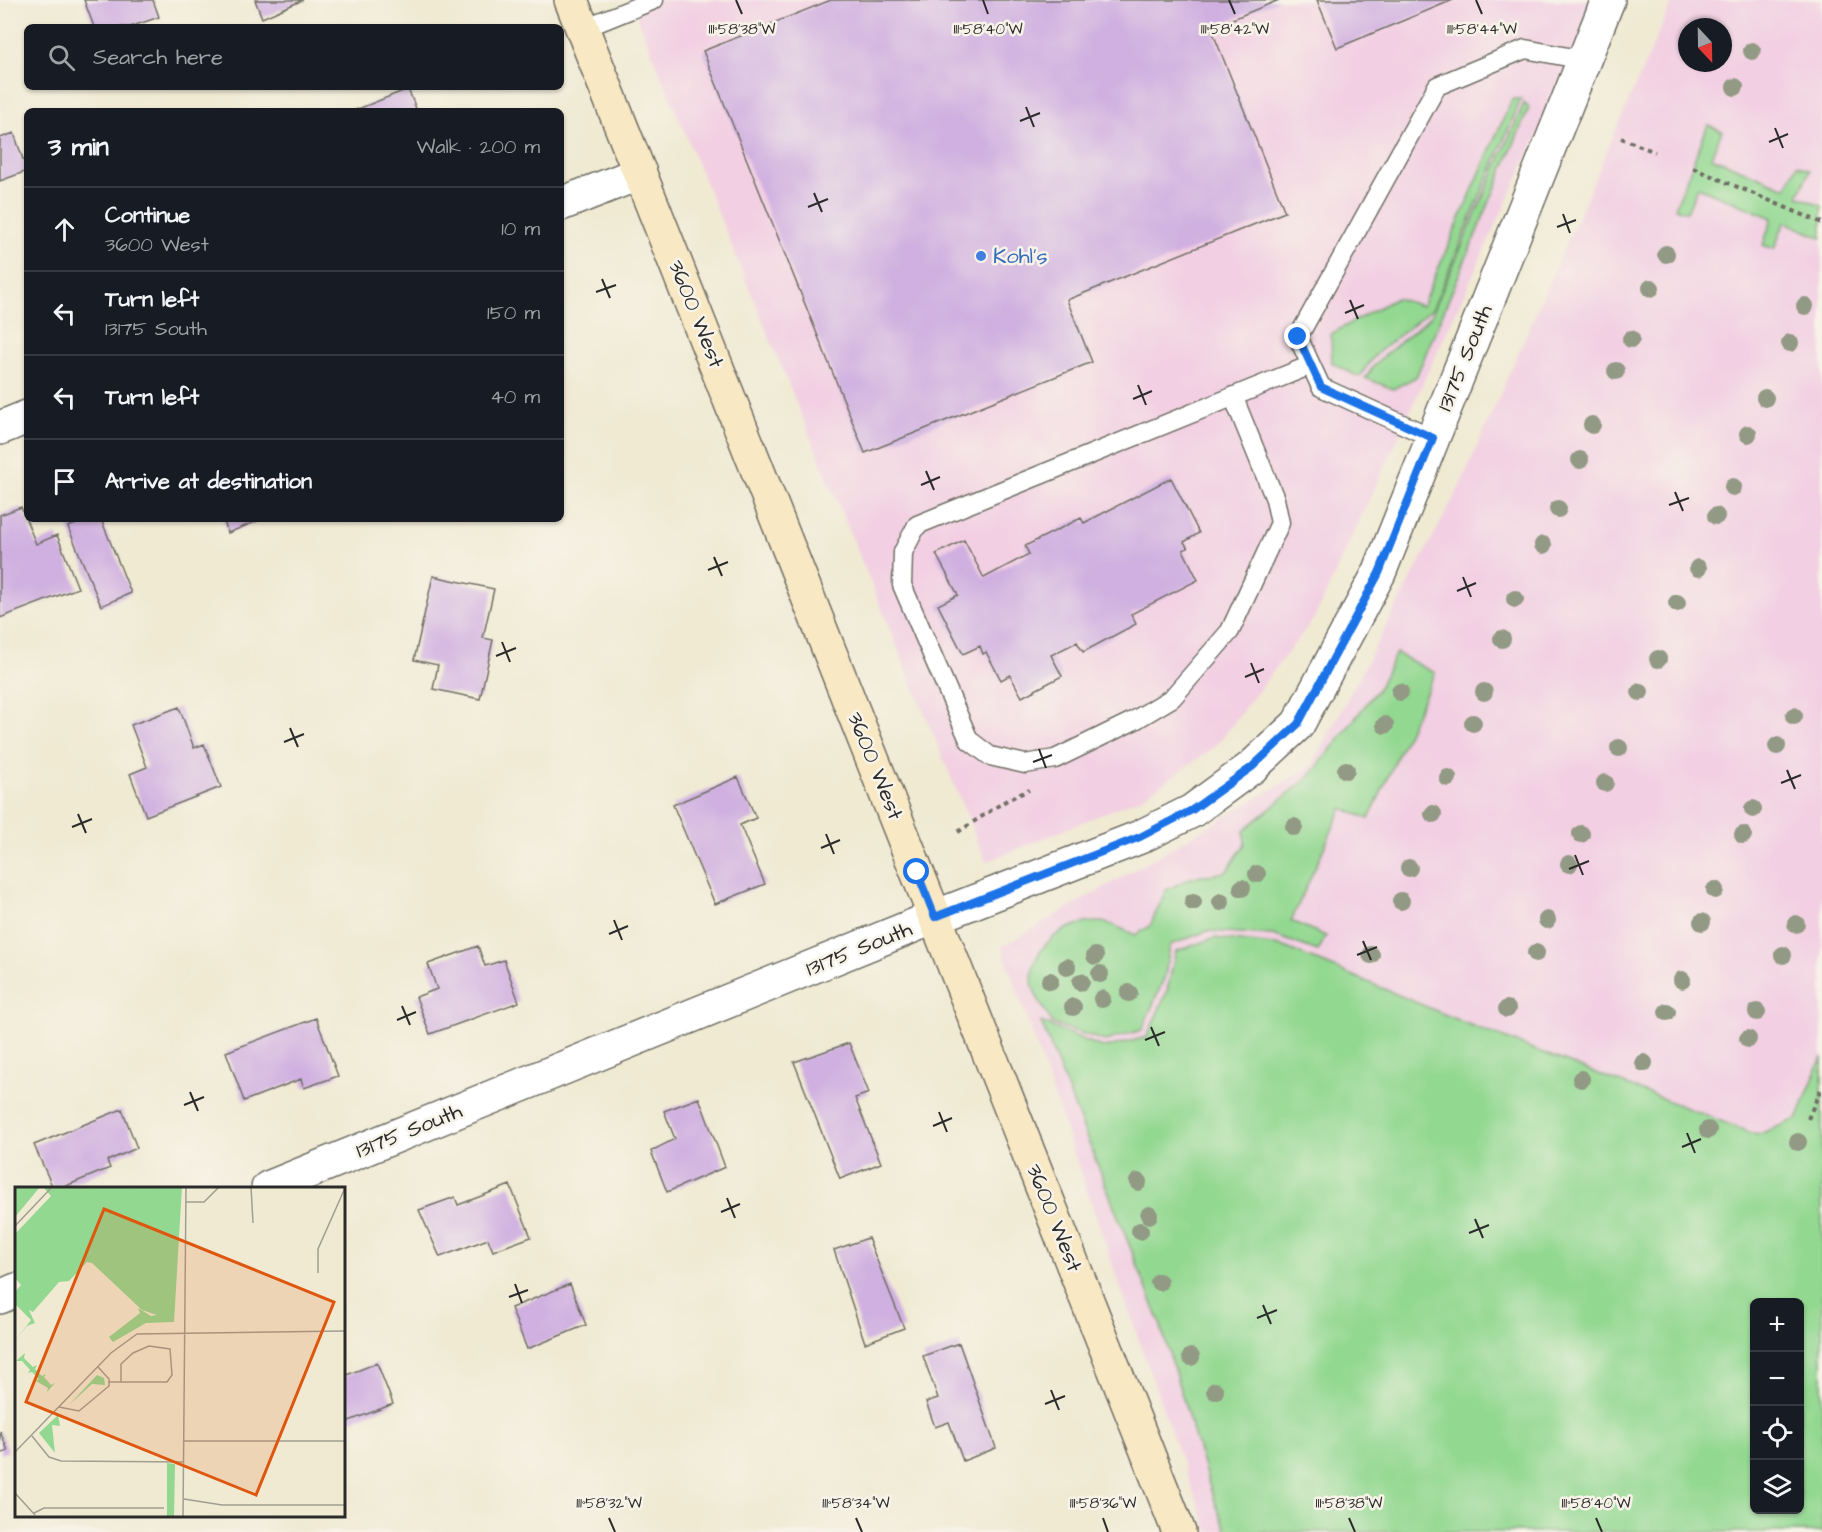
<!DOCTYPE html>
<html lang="en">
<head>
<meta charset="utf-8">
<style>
  body { margin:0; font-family:"Architects Daughter",sans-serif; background:#242831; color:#f1f3f6 }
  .controls { position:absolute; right:18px; bottom:18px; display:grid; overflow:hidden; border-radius:9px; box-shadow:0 2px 4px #0004 }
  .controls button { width:54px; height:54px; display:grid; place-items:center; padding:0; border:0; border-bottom:2px solid #363941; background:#171b24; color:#f1f3f6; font:30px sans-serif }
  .compass { position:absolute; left:1678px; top:18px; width:54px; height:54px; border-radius:50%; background:#171b24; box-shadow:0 2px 4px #0004; rotate:158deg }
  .stop { position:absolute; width:18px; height:18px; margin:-14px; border:4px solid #1a73e8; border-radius:50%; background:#fff }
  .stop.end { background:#1a73e8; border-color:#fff; box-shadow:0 2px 6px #0008 }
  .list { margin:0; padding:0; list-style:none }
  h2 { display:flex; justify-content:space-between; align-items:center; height:78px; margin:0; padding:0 24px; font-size:26px }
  h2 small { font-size:20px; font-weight:400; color:#9ea1a6 }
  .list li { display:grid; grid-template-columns:39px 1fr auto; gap:18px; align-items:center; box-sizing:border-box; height:84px; padding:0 24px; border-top:2px solid #363941 }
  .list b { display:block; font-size:22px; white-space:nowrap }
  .list p { margin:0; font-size:20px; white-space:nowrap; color:#9ea1a6 }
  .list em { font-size:20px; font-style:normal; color:#9ea1a6 }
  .icon { flex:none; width:33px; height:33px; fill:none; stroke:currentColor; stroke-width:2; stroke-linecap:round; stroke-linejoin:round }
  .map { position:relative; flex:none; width:1822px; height:1532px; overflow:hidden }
  .search { position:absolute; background:#171b24; box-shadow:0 2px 4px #0004; left:24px; top:24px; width:540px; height:66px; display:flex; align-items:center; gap:15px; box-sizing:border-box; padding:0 21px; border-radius:9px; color:#9ea1a6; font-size:22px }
  .panel { position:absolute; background:#171b24; box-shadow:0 2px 4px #0004; left:24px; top:108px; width:540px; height:414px; border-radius:9px }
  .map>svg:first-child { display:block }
  .built { fill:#f2cfe2; fill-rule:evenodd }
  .green { fill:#93d891; stroke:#5f825e; stroke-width:1.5; fill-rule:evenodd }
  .building { fill:#d0b0e0 }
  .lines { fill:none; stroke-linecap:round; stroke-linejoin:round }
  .service-casing { stroke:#706e66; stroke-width:21 }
  .minor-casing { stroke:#706e66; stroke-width:36 }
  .secondary-casing { stroke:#706e66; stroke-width:36 }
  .path { stroke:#706e66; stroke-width:4; stroke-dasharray:4.5 4.5; stroke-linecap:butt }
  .service { stroke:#fff; stroke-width:18 }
  .minor { stroke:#fff; stroke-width:33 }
  .secondary { stroke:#f8e8c3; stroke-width:33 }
  .tree { fill:#929984 }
  .route { stroke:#1a73e8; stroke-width:8 }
  .ticks { fill:none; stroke:#2b2b2b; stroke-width:2 }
  .shop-dot { fill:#3f7fe0; stroke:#f7f3e8; stroke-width:2 }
  .labels { text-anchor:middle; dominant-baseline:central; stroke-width:5; stroke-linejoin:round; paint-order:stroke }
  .shop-label { font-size:22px; fill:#366cbe; stroke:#f7f3e8; text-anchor:start }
  .street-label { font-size:22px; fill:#2b2b2b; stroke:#f7f3e8 }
  .inset-road { fill:none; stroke:#a19e90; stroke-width:1.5 }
  .view { fill:#df570e; fill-opacity:0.15; stroke:#df570e; stroke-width:3 }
  .inset-edge { fill:none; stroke:#2b2b2b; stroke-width:3 }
  .ticks-label { font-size:15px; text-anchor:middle; fill:#2b2b2b; stroke:#f7f3e8; stroke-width:5; stroke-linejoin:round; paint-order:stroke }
</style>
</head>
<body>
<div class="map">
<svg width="1822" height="1532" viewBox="0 0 1822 1532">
  <rect width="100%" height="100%" fill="#f7f3e8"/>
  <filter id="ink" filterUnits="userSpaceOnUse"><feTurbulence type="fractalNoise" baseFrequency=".0167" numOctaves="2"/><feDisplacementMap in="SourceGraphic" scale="12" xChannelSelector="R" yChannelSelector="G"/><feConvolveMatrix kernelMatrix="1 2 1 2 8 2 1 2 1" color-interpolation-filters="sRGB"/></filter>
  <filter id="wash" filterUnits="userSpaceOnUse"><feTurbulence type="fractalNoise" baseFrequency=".008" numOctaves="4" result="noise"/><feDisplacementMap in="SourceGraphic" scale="24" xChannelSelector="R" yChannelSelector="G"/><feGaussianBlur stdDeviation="1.35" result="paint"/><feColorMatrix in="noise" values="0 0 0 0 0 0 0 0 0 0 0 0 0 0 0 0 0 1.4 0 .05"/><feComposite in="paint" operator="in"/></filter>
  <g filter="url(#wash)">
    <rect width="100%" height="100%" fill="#f0ead3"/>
    <path class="built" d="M630,0H1600L1315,617L1215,747L1143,797L986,862Z
      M1673,0H1822V1532H1209L1178,1452L1002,947L1312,766L1459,488ZM1687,27H1723V63H1687ZM1754,1302H1800V1510H1754Z"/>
    <path class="green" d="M1512,99H1521L1433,308L1376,354L1359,377L1332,363L1331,334L1396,298L1422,306Z
      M1524,103L1529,108L1416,377L1393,389L1365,378L1378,361L1431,316Z
      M1708,125L1722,131L1711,157L1786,188L1797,165L1810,170L1798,196L1822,206V238L1785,222L1774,249L1763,245L1772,218L1698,187L1687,212L1675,208Z
      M1396,653L1435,673L1369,819L1342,808L1291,921L1326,936L1318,951L1273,935L1207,931L1170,945L1165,976L1142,1030L1105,1041L1053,1024C1047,1013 1036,999 1033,987C1026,948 1066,920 1101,922C1112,923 1125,931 1136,935L1150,926L1166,890L1190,878L1226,872L1245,844L1244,830L1310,776L1378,689Z
      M1215,938L1282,946L1465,1023L1757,1135L1797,1119L1822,1057V1532H1227L1211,1491L1159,1320L1041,1022L1104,1048L1147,1037L1167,991L1176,951ZM1800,1302V1510H1754V1302Z"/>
    <g id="blocks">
      <path class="building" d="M84,0H153L159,17L130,27H94Z
        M255,0H303L262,18Z
        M831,0H1279L1211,28L1285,212L1067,300L1092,362L865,453L703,51Z
        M1317,0H1453L1337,48Z
        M408,89L417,111H353Z
        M14,133L27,171L0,181V138Z
        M1171,478L1199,533L1184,542L1188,548L1183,550L1198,580L1131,614L1136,624L1083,652L1077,642L1051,655L1062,676L1022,697L1010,675L1001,680L986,652L983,654L980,646L963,654L938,605L958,595L936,554L964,540L984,578L1029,554L1025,546L1081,518L1084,523Z
        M21,507L36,544L57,535L78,588L0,618V515Z
        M89,519H101L131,593L101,606L68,527Z
        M223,519H262L228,533Z
        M433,576L494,589L483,638L493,640L480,699L433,689L438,665L414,660Z
        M179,707L194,748L204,744L221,787L146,816L130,774L147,767L131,725Z
        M738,777L756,818L740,825L765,884L715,904L673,805Z
        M478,946L485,966L504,960L519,1002L430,1034L416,997L437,989L428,964Z
        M316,1018L338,1076L304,1088L301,1079L244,1101L226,1052Z
        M849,1043L869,1093L855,1098L881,1163L840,1179L794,1062Z
        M699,1098L725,1167L667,1192L651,1151L675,1139L664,1111Z
        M122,1109L137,1148L107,1161L110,1168L61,1188H53L34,1145Z
        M510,1185L531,1237L493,1251L488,1239L440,1257L419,1210L455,1197L458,1205Z
        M868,1238L904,1328L865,1343L834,1250Z
        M570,1284L586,1325L527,1349L511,1308Z
        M959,1343L996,1448L963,1461L949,1422L935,1427L926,1402L938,1398L923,1356Z
        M377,1363L393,1404L344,1423V1376Z
        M0,1431L8,1451L0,1454Z"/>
    </g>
  </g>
  <g filter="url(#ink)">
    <use href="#blocks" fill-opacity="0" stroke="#706e66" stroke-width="1.5"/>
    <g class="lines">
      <g class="service-casing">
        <path id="service" d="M582,29L654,0
          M1233,396L1275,499L1280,523L1230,631L1172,698L1135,720L1055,759L1025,764L990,756L969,740L902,585L903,552L917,525L1311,365
          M1433,438L1321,387L1298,337L1437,86L1525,49L1584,60"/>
      </g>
      <g class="minor-casing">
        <path id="minor" d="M561,204L640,173
          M0,428L27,417
          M268,1188L935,917L1140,837L1192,811L1252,767L1298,724L1379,573L1608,0
          M0,1297L16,1290"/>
      </g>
      <g class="secondary-casing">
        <path id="secondary" d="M571,0L1179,1532"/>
      </g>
      <path class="path" d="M1621,138L1655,152
        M1693,168L1822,223
        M958,832L1007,800L1029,790
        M1808,1119L1822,1086"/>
      <use href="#service" class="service"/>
      <use href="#minor" class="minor"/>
      <use href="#secondary" class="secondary"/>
    </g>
    <g class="tree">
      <circle cx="1752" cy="51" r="9"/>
      <circle cx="1735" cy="87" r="9"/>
      <circle cx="1666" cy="254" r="9"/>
      <circle cx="1651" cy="288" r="9"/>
      <circle cx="1805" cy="306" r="9"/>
      <circle cx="1631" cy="339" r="9"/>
      <circle cx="1790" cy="343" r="9"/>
      <circle cx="1616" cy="371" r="9"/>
      <circle cx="1765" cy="398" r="9"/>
      <circle cx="1592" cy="425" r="9"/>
      <circle cx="1748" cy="434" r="9"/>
      <circle cx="1580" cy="460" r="9"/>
      <circle cx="1733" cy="487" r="9"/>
      <circle cx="1558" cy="509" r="9"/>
      <circle cx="1716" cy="516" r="9"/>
      <circle cx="1543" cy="545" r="9"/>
      <circle cx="1698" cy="568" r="9"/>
      <circle cx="1515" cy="599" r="9"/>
      <circle cx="1677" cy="603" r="9"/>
      <circle cx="1502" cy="639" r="9"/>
      <circle cx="1658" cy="659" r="9"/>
      <circle cx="1400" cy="692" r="9"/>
      <circle cx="1484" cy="692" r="9"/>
      <circle cx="1640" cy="692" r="9"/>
      <circle cx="1794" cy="716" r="9"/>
      <circle cx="1473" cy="723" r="9"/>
      <circle cx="1385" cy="725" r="9"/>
      <circle cx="1777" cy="746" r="9"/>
      <circle cx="1619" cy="748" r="9"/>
      <circle cx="1346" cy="770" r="9"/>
      <circle cx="1448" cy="778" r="9"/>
      <circle cx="1605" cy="783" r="9"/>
      <circle cx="1753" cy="809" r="9"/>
      <circle cx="1433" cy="814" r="9"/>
      <circle cx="1294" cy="827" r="9"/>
      <circle cx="1581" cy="834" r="9"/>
      <circle cx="1743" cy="835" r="9"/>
      <circle cx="1569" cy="864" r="9"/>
      <circle cx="1409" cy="868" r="9"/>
      <circle cx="1257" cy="874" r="9"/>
      <circle cx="1242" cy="888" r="9"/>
      <circle cx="1715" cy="890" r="9"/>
      <circle cx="1401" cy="901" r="9"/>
      <circle cx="1193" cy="902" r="9"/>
      <circle cx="1221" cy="902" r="9"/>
      <circle cx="1547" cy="920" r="9"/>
      <circle cx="1702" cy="922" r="9"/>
      <circle cx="1796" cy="924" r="9"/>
      <circle cx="1536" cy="953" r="9"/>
      <circle cx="1371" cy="955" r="9"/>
      <circle cx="1783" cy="955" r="9"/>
      <circle cx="1095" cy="956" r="9"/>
      <circle cx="1067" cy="967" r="9"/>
      <circle cx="1100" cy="974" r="9"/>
      <circle cx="1682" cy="980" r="9"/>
      <circle cx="1050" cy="981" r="9"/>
      <circle cx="1081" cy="982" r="9"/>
      <circle cx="1129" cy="993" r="9"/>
      <circle cx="1102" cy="999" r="9"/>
      <circle cx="1073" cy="1007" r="9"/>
      <circle cx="1507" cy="1009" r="9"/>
      <circle cx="1667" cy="1012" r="9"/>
      <circle cx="1757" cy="1012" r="9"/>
      <circle cx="1748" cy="1039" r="9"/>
      <circle cx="1644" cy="1063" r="9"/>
      <circle cx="1581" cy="1079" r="9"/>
      <circle cx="1708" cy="1130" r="9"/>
      <circle cx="1798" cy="1142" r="9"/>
      <circle cx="1138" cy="1182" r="9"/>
      <circle cx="1149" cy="1215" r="9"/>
      <circle cx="1140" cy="1231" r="9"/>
      <circle cx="1159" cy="1282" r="9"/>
      <circle cx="1191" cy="1357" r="9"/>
      <circle cx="1215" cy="1391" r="9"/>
    </g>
  </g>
  <g class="lines" filter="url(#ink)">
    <path class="route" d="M917,872L935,917L1140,837L1192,810L1252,767L1298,724L1379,573L1433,438L1321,387L1298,337"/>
  </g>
  <path class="ticks" d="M736,0L742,14M983,0L988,14M1229,0L1235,14M1476,0L1482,14M1026,107L1034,127M1020,121L1040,113M1775,128L1783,148M1769,142L1788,134M814,193L822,212M808,207L828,199M1563,214L1570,233M1557,227L1576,220M602,279L610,298M596,292L616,285M1350,300L1358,319M1345,313L1364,305M1138,385L1146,405M1133,399L1152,391M926,471L934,490M921,485L940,477M1675,492L1683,511M1669,505L1689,498M714,557L722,576M708,570L728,562M1463,577L1471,597M1457,591L1476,583M502,642L510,662M496,656L516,648M1251,663L1259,683M1245,677L1264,669M290,728L298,747M284,742L304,734M1039,749L1046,768M1033,762L1052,755M1787,770L1795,789M1781,783L1801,775M78,814L86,833M72,827L92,819M826,834L834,854M821,848L840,840M1575,855L1583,875M1569,869L1589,861M614,920L622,940M609,934L628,926M1363,941L1371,960M1357,955L1377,947M402,1006L410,1025M397,1020L416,1012M1151,1027L1159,1046M1145,1040L1165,1032M190,1092L198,1111M184,1105L204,1097M939,1112L947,1132M933,1126L952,1118M1687,1133L1695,1153M1682,1147L1701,1139M727,1198L735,1218M721,1212L740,1204M1475,1219L1483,1238M1469,1233L1489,1225M515,1284L522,1303M509,1297L528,1290M1263,1305L1271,1324M1257,1318L1277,1310M1051,1390L1059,1410M1045,1404L1065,1396M609,1518L615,1532M856,1518L862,1532M1103,1518L1108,1532M1349,1518L1355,1532M1596,1518L1602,1532"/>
  <circle class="shop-dot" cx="981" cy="256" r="6"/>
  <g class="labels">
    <g class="shop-label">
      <text x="993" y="256">Kohl's</text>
    </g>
    <g class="street-label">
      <text transform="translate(696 314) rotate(68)">3600 West</text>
      <text transform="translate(1465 358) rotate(-68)">13175 South</text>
      <text transform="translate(875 766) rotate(68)">3600 West</text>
      <text transform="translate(859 949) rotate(-22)">13175 South</text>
      <text transform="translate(409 1131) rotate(-22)">13175 South</text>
      <text transform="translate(1054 1218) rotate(68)">3600 West</text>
    </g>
  </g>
  <g transform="translate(15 1187)">
    <rect width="330" height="330" fill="#f0ead3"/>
    <path d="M0,0H25L0,30ZM28,0H167L159,135L131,136L98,155L94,150L125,126L123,121L136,129L142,128L127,123L77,76L72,75L54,94L44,95L18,125L14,123L20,136L12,139L0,154L16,133L0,117V105L6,98L0,91V47L36,9ZM10,166L9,171L18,180L22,178L20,182L27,189L31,187L29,190L36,198L40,196L32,205L33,201L21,194L24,192L17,185L13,186L15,183L7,174H1ZM82,188L89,191L90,198L77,197L54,218ZM43,228L45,239L37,238L40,266L24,246ZM152,276L160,277L159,330H152Z" fill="#93d891"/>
    <path class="inset-road" d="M236,0L238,36M171,15H189L204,0M0,39L37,0M303,86V62L330,1M94,195H152L157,188L155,162L134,159L118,166L106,177V195M44,220L64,224L94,199V192L83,180M17,249L34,270L46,274L169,275M169,254H330M0,265L96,166L122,147L330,144M0,306L20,328M169,312L207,318H330M19,326L29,321H149M168,330L171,0"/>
    <path class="view" d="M89,22L319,115L241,308L11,215Z"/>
    <rect width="330" height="330" class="inset-edge"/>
  </g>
  <g class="ticks-label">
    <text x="742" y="34">111°58'38"W</text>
    <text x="988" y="34">111°58'40"W</text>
    <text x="1235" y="34">111°58'42"W</text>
    <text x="1482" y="34">111°58'44"W</text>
    <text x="609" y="1508">111°58'32"W</text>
    <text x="856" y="1508">111°58'34"W</text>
    <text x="1103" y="1508">111°58'36"W</text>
    <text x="1349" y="1508">111°58'38"W</text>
    <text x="1596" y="1508">111°58'40"W</text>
  </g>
</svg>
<div class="controls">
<button>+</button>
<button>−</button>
<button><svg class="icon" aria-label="locate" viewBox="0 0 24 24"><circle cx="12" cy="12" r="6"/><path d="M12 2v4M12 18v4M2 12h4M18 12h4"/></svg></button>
<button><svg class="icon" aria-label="layers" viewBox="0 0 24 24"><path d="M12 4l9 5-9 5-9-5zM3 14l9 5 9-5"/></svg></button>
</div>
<svg class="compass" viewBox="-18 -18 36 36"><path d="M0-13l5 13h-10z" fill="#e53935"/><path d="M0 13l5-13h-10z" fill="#9ea1a6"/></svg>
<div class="stop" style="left:917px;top:872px"></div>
<div class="stop end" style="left:1298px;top:337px"></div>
<div class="search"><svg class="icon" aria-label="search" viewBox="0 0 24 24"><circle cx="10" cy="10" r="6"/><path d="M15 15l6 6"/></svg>Search here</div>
<section class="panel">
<h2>3 min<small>Walk · 200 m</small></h2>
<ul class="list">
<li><svg class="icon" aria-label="ahead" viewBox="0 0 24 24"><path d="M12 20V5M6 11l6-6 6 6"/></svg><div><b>Continue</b><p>3600 West</p></div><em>10 m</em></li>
<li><svg class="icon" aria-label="left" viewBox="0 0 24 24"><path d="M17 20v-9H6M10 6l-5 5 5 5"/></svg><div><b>Turn left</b><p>13175 South</p></div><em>150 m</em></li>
<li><svg class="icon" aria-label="left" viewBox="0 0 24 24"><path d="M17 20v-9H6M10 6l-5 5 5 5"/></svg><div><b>Turn left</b></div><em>40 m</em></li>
<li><svg class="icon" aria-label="arrive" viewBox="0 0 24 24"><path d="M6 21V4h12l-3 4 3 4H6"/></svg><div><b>Arrive at destination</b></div></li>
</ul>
</section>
</div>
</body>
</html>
